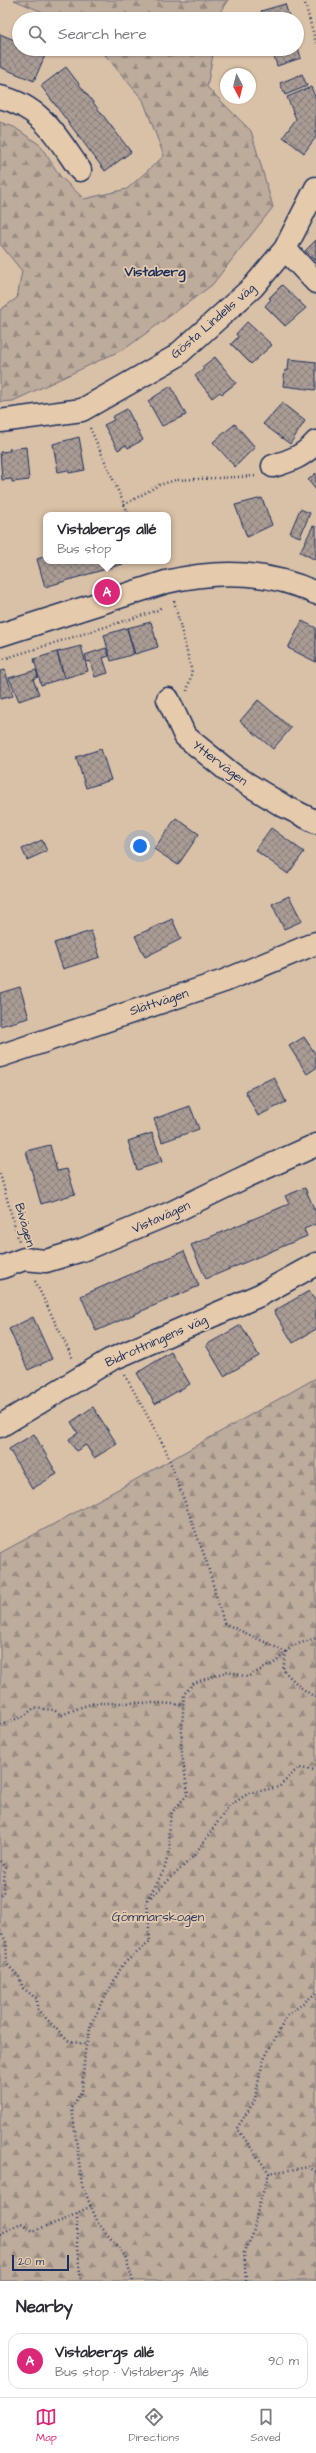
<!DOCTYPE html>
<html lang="en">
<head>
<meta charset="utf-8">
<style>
  body { margin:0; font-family:"Architects Daughter",sans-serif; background:#f7f7f7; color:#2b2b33 }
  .compass { position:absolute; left:220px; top:68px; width:36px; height:36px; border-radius:50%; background:#fff; box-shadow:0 1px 3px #0004; rotate:173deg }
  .scale { position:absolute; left:12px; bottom:10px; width:57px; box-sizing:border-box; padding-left:4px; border:2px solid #1b2f5e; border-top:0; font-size:11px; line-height:14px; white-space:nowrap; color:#1b2f5e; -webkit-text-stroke:3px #e5caac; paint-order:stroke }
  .you { position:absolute; left:140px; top:846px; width:14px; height:14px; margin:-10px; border:3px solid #fff; border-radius:50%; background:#1a73e8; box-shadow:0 0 0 6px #1a73e833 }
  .badge { display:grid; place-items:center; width:26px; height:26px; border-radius:50%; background:#db2777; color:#fff; font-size:13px; font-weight:700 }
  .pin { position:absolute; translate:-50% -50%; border:2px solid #fff; box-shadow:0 1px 4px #0006 }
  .popup { position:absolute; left:43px; top:512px; width:128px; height:52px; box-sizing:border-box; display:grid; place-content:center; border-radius:8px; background:#fff; filter:drop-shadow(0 1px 3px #0005); font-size:13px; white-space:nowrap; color:#7c7c81 }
  .popup b { font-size:15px; color:#2b2b33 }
  .popup::after { content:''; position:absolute; left:50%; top:100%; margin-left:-8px; border:8px solid transparent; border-top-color:#fff }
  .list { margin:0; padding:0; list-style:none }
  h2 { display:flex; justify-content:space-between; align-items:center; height:52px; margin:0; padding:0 16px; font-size:17px }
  h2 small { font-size:13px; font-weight:400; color:#7c7c81 }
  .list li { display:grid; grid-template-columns:26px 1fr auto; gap:12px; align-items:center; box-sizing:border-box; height:56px; margin:0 8px 8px; padding:0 8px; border:1px solid #e1e1e2; border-radius:12px }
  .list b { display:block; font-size:15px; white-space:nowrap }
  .list p { margin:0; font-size:13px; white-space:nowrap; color:#7c7c81 }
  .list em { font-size:13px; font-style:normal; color:#7c7c81 }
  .icon { flex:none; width:22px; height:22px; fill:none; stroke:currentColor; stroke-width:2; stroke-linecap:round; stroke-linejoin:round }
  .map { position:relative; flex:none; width:316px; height:2281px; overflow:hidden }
  .search { position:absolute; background:#fff; box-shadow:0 1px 3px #0004; left:12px; right:12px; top:12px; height:44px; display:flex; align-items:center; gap:10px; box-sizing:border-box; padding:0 14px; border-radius:22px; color:#7c7c81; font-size:15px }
  .sheet { height:116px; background:#fff }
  nav { display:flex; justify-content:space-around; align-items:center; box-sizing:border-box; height:56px; border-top:1px solid #e1e1e2; background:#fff; font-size:11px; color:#7c7c81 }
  nav a { display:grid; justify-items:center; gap:2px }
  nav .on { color:#db2777 }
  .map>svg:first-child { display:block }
  .forest { fill:url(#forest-firs); stroke:#6c6d7d }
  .building { fill:url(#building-cross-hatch); stroke:#1b2f5e }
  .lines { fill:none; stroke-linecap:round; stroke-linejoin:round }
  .minor-casing { stroke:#1b2f5e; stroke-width:25 }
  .path { stroke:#1b2f5e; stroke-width:2.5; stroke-dasharray:1 3; stroke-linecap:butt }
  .minor { stroke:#e5caac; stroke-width:22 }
  .labels { text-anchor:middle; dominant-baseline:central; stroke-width:3.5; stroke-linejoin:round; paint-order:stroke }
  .street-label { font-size:13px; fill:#1b2f5e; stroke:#e5caac }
  .park-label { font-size:13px; fill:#2b3b64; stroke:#e5caac }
  .neighbourhood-label { font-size:14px; font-weight:bold; fill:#1b2f5e; stroke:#e5caac }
</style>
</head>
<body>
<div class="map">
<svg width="316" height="2281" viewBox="0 0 316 2281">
  <defs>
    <pattern id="forest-firs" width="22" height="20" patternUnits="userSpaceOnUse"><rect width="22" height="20" fill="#bdab9c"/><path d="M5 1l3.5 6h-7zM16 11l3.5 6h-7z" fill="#998c82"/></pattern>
    <pattern id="building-cross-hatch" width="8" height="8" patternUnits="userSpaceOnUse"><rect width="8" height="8" fill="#aa9c95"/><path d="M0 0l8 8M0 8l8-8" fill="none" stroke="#8a807d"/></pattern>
  </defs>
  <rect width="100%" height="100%" fill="#d9c1a7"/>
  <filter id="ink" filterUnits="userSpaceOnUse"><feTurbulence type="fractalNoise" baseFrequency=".025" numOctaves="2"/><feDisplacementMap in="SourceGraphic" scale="8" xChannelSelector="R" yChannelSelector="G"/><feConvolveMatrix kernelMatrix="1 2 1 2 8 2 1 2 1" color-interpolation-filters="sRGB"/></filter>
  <g filter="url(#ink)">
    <path class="forest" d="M14,0H228L220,12L219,19H59Z
      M100,49H214L207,87L251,131L273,207L212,285L126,348L13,401L0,402V310L17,298L22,271L0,244V122L14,127L40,145L60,176L84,199L127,189L164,156L143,100Z
      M316,1378V2281H0V1553L126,1485Z"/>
    <path class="building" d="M285,4L290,19H263L261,11Z
      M0,34L19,42V49H36L46,53L34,81L0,67Z
      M297,44L301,58L277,66L272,49H297Z
      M66,67L131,152L105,171L41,86Z
      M302,74L307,86L285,95L280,83Z
      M311,87L316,99V137L304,153L283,137L296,119L287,97Z
      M316,240V262L305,251Z
      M282,285L306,308L285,326L265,306L271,299L269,298Z
      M247,322L272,345L251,364L231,344L238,337L236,334Z
      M215,357L236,383L222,394L220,392L212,398L195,376L204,369L202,367Z
      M289,359L316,362V390L283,386L285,370L288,371Z
      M171,386L186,415L162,426L148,401Z
      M282,403L305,421L290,444L263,424Z
      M127,409L143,440L128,448L126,445L118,450L104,425L114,420L112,417Z
      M235,424L255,447L235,467L213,442Z
      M79,437L85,470L69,473L68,470L58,472L53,444Z
      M26,447L29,480L12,482V479L2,480L0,452L10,451L9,449Z
      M316,473V490L308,480Z
      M262,498L272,525L247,537L235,505Z
      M300,509L310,513L300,537L290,533Z
      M313,526L316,527V560L300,552Z
      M46,556V561H133L45,587L37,559Z
      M302,621L316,628V662L288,648Z
      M151,622L158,647L135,654L127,628Z
      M127,628L134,654L111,661L104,635Z
      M81,646L88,671L65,678L57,652Z
      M106,648L109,656L103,658L108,673L95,677L90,661L87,662L85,655Z
      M57,652L64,678L41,685L34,659Z
      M5,670L13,696L0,699V671Z
      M36,670L38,677L33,679L39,694L19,701L9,678Z
      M258,700L291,728L273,749L240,721Z
      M101,749L111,780L86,788L76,757Z
      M176,818L199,834L178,865L154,849Z
      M271,828L304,852L288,874L255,850Z
      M42,840L47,851L27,860L22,849Z
      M289,896L302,921L284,929L272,904Z
      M172,919L181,939L145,957L135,936Z
      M91,931L100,957L63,969L54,943Z
      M20,987L29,1018L0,1026V993Z
      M304,1037L316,1055V1068L307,1074L289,1046Z
      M274,1077L286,1102L258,1116L245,1091Z
      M190,1106L199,1129L162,1142L154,1119Z
      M152,1133L162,1162L137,1170L128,1141Z
      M50,1145L57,1171L67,1169L75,1194L41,1204L26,1151Z
      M305,1188L316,1213V1224L304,1229L307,1236L206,1279L191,1245L289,1204L285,1196Z
      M184,1251L199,1286L96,1331L81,1296Z
      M309,1291L316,1302V1329L293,1343L274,1311Z
      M33,1317L52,1359L28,1370L9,1329Z
      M241,1325L259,1356L224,1376L206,1345Z
      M171,1352L190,1384L155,1404L137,1373Z
      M93,1407L117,1444L94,1458L86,1445L76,1451L69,1439L78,1433L71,1422Z
      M34,1434L57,1474L32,1489L9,1449Z"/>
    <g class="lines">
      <g class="minor-casing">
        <path id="minor" d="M0,97C42,107 57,137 80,170
          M285,249L316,282
          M0,421L82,410L175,357L253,287L285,249L316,188
          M273,466C290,461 304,456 316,442
          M0,635L166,582C217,570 268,570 316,593
          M168,699L185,736L233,775L282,805L316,822
          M0,1056L224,981L316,943
          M0,1268L24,1259L46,1261L82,1250L173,1212L247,1176L316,1145
          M0,1426L110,1360L260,1295L316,1264"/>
      </g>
      <path class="path" d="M304,0L316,43
        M90,428L129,515
        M124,505L159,485L176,480L257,476
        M174,601L192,672L187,691
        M0,660L156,611L163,606
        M0,1174L19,1241
        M35,1281L73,1359
        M125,1375L165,1448L206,1560L224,1623L286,1652L283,1670L300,1687L316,1698
        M0,1725L24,1716L34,1708L54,1710L61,1715C73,1711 89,1702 103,1703C129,1703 156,1702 183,1705
        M0,1861L5,1868L3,1894L0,1897
        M151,1897L193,1857L229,1806L249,1793L279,1787L298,1768L316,1770
        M0,1931L6,1941L7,1964L19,1977L23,1988L37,1999V2009L67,2040L87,2045
        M316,1993L287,2016L263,2061L254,2102L237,2128L269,2173L309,2167L316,2172
        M77,2214V2248L81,2281
        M0,2234L21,2223L33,2231L66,2219L91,2206
        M133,2281L125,2256L98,2223L82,2185L72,2108L82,2090L85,2052L91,2024L123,1964L150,1942L147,1900L164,1870L170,1849L168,1832L172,1812L188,1794L181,1747L184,1694L194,1683L228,1671L247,1677L276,1662L292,1646L316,1638
        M246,2281L244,2253L253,2234L258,2208L269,2173"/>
      <use href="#minor" class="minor"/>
    </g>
  </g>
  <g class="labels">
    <g class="street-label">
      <text transform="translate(213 321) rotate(-41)">Gösta Lindells väg</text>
      <text transform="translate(220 763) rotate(37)">Yttervägen</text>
      <text transform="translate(159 1002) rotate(-18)">Slättvägen</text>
      <text transform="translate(161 1217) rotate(-24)">Vistavägen</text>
      <text transform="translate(25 1225) rotate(74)">Bivägen</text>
      <text transform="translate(156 1341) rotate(-24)">Bidrottningens väg</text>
    </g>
    <g class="park-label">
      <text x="158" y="1917">Gömmarskogen</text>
    </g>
    <g class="neighbourhood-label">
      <text x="155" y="272">Vistaberg</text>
    </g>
  </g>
</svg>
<svg class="compass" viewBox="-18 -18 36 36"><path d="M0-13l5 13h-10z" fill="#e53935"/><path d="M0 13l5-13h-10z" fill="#7c7c81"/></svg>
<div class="scale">20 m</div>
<div class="you"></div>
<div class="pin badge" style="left:107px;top:592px">A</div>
<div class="popup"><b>Vistabergs allé</b>Bus stop</div>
<div class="search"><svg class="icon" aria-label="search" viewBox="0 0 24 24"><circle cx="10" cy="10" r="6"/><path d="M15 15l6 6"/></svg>Search here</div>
</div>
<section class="sheet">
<h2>Nearby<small></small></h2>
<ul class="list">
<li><span class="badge">A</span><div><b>Vistabergs allé</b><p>Bus stop · Vistabergs Allé</p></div><em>90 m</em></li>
</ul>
</section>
<nav>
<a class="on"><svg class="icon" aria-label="map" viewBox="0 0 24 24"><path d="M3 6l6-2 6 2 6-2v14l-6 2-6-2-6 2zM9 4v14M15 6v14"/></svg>Map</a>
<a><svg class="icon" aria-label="directions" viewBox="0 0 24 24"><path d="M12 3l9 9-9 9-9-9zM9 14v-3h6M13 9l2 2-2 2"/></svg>Directions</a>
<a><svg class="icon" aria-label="saved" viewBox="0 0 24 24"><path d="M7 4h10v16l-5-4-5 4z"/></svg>Saved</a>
</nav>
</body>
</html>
